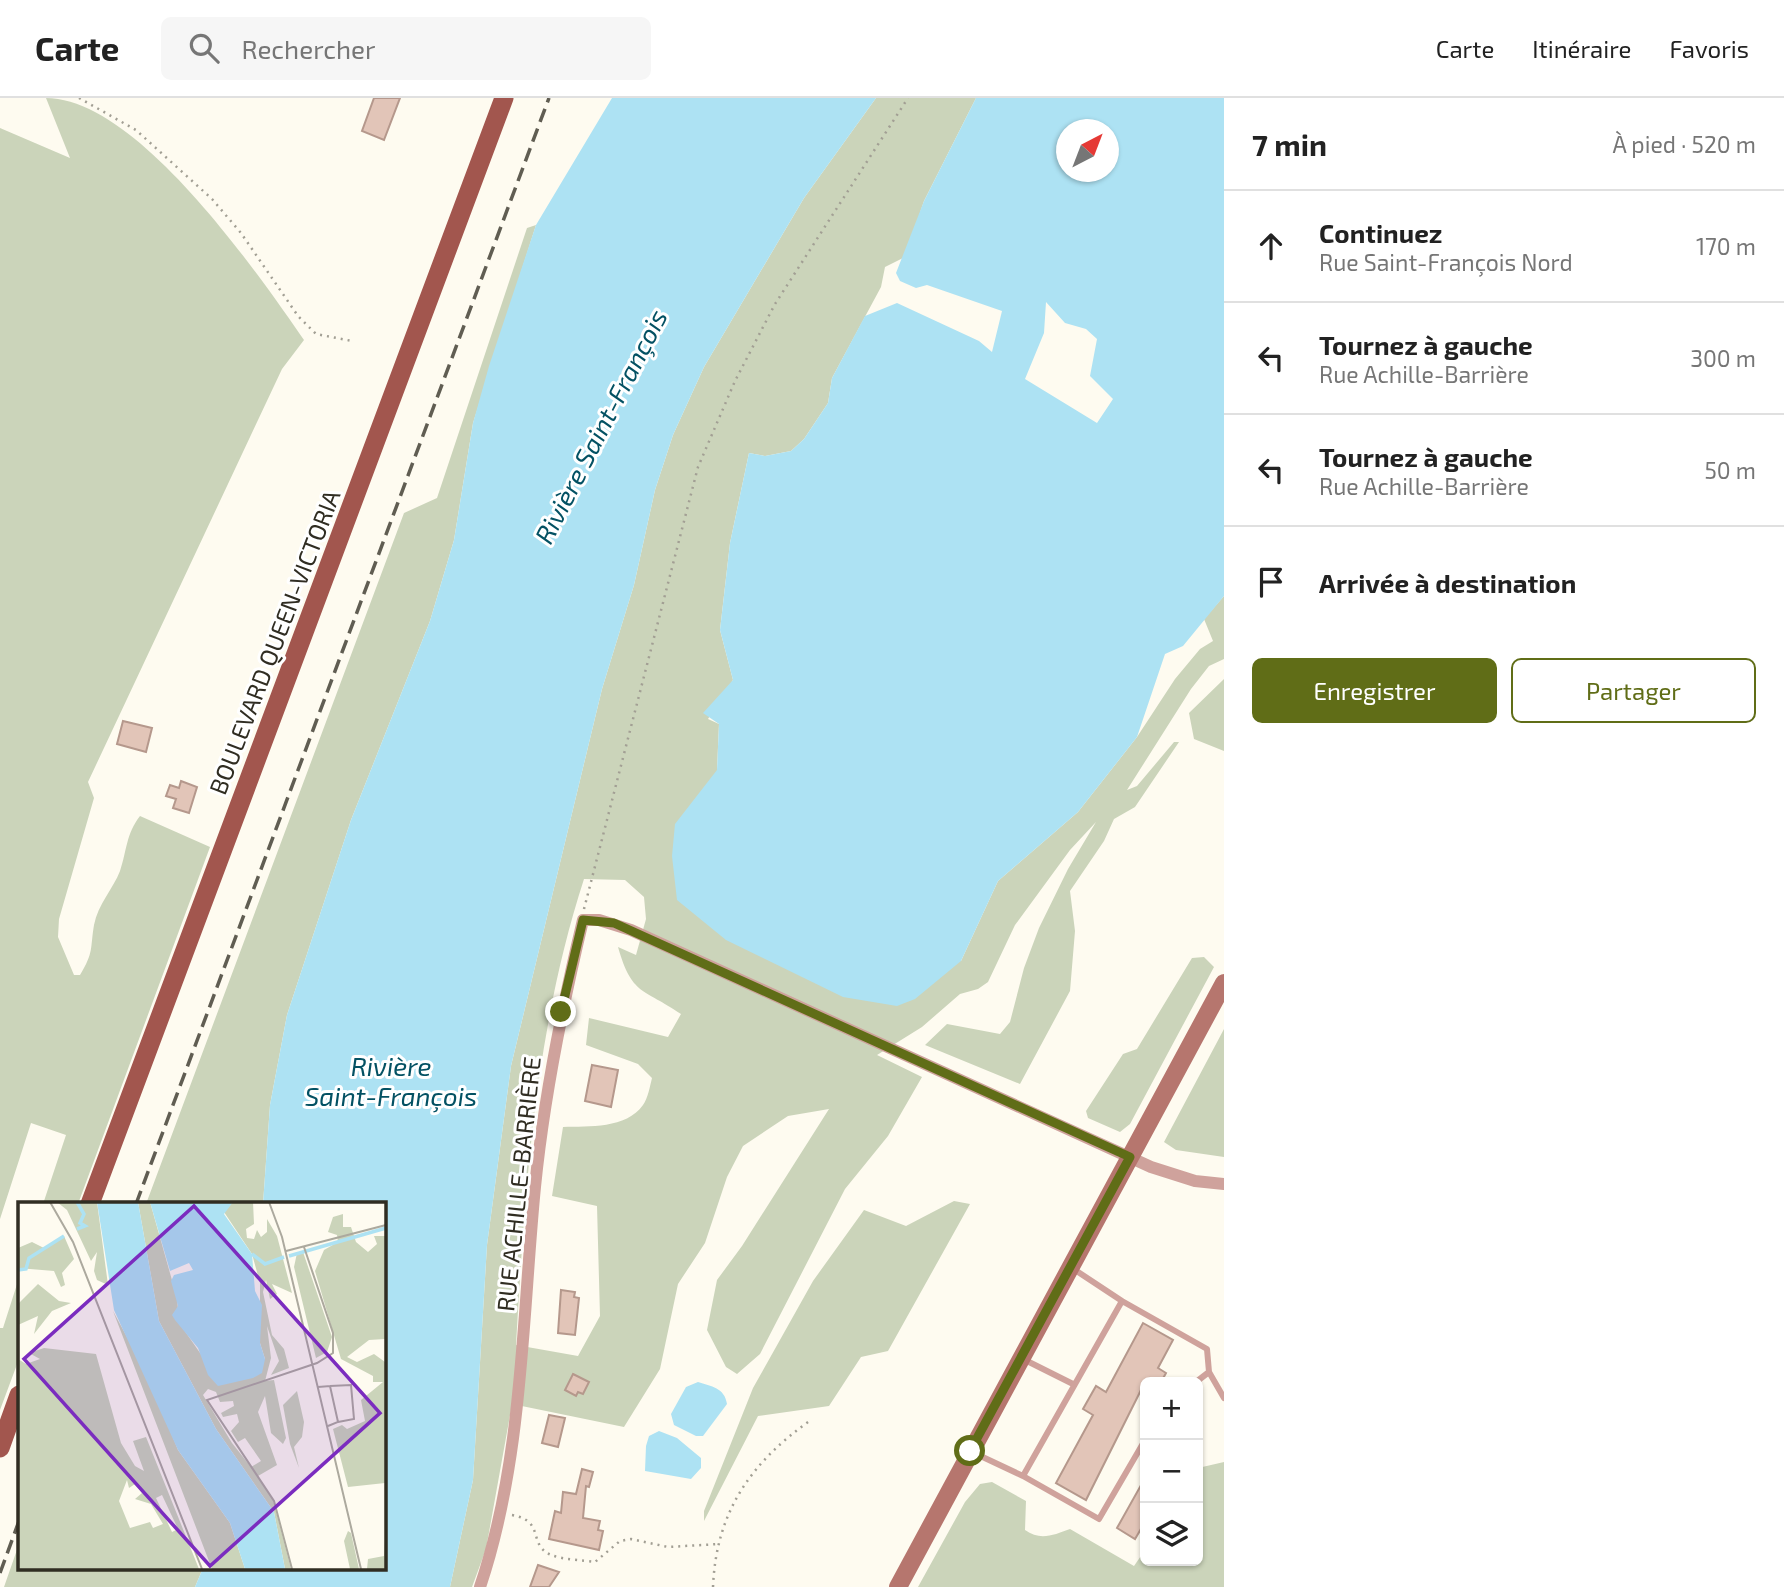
<!DOCTYPE html>
<html lang="fr">
<head>
<meta charset="utf-8">
<style>
  body { margin:0; font-family:"Exo 2",sans-serif; background:#f6f6f6; color:#222 }
  .controls { position:absolute; right:21px; bottom:21px; display:grid; overflow:hidden; border-radius:10px; box-shadow:0 2px 5px #0004 }
  .controls button { width:63px; height:63px; display:grid; place-items:center; padding:0; border:0; border-bottom:2px solid #e0e0e0; background:#fff; color:#222; font:35px sans-serif }
  .compass { position:absolute; left:1056px; top:21px; width:63px; height:63px; border-radius:50%; background:#fff; box-shadow:0 2px 5px #0004; rotate:42deg }
  .stop { position:absolute; width:21px; height:21px; margin:-16px; border:5px solid #606d17; border-radius:50%; background:#fff }
  .stop.end { background:#606d17; border-color:#fff; box-shadow:0 2px 7px #0008 }
  .list { margin:0; padding:0; list-style:none }
  h2 { display:flex; justify-content:space-between; align-items:center; height:91px; margin:0; padding:0 28px; font-size:30px }
  h2 small { font-size:23px; font-weight:400; color:#767676 }
  .list li { display:grid; grid-template-columns:46px 1fr auto; gap:21px; align-items:center; box-sizing:border-box; height:112px; padding:0 28px; border-top:2px solid #e0e0e0 }
  .list b { display:block; font-size:26px; white-space:nowrap }
  .list p { margin:0; font-size:23px; white-space:nowrap; color:#767676 }
  .list em { font-size:23px; font-style:normal; color:#767676 }
  .actions { display:flex; gap:14px; padding:21px 28px }
  .actions a { flex:1; padding:16px 0; border:2px solid #606d17; border-radius:10px; text-align:center; font-size:24px; color:#606d17 }
  .actions .main { background:#606d17; color:#fff }
  .icon { flex:none; width:38px; height:38px; fill:none; stroke:currentColor; stroke-width:2; stroke-linecap:round; stroke-linejoin:round }
  .map { position:relative; flex:none; width:1224px; height:1489px; overflow:hidden }
  header { display:flex; align-items:center; gap:42px; box-sizing:border-box; height:98px; padding:0 35px; background:#fff; border-bottom:2px solid #e0e0e0 }
  header strong { font-size:33px }
  nav { display:flex; gap:38px; margin-inline-start:auto; font-size:24px }
  .search { width:490px; height:63px; background:#f6f6f6; display:flex; align-items:center; gap:18px; box-sizing:border-box; padding:0 24px; border-radius:10px; color:#767676; font-size:26px }
  main { display:flex }
  aside { flex:1; background:#fff }
  .map>svg:first-child { display:block }
  .green { fill:#cbd4ba; fill-rule:evenodd }
  .water { fill:#ade2f3; fill-rule:evenodd }
  .building { fill:#e2c5b8; stroke:#b5988c; stroke-width:2 }
  .lines { fill:none; stroke-linecap:round; stroke-linejoin:round }
  .path { stroke:#a29f94; stroke-width:2.5; stroke-dasharray:2 5; stroke-linecap:butt }
  .lane { stroke:#cfa29c; stroke-width:6 }
  .street { stroke:#cfa29c; stroke-width:12 }
  .secondary { stroke:#b6766e; stroke-width:18 }
  .primary { stroke:#a2564e; stroke-width:19 }
  .rail { stroke:#605d52; stroke-width:3.5; stroke-dasharray:14 7; stroke-linecap:butt }
  .route { stroke:#606d17; stroke-width:9 }
  .labels { text-anchor:middle; dominant-baseline:central; stroke-width:6; stroke-linejoin:round; paint-order:stroke }
  .street-label { font-size:24px; fill:#302d22; stroke:#fff }
  .water-label { font-size:26px; font-style:italic; fill:#035163; stroke:#fff }
  .inset-river { fill:none; stroke:#ade2f3; stroke-width:3.5 }
  .inset-road { fill:none; stroke:#aca99e; stroke-width:2 }
  .view { fill:#7b2cbf; fill-opacity:0.15; stroke:#7b2cbf; stroke-width:3.5 }
  .inset-edge { fill:none; stroke:#302d22; stroke-width:3.5 }
</style>
</head>
<body>
<header>
<strong>Carte</strong>
<div class="search"><svg class="icon" aria-label="search" viewBox="0 0 24 24"><circle cx="10" cy="10" r="6"/><path d="M15 15l6 6"/></svg>Rechercher</div>
<nav><a>Carte</a><a>Itinéraire</a><a>Favoris</a></nav>
</header>
<main>
<div class="map">
<svg width="1224" height="1489" viewBox="0 0 1224 1489">
  <rect width="100%" height="100%" fill="#fefbf0"/>
  <path class="green" d="M46,0C137,0 256,173 304,242L282,271L88,684L94,700L59,821L58,839L74,877H80C94,854 90,851 94,827C98,806 113,791 120,773C127,752 126,736 140,718L210,749L78,1106H43L66,1037L31,1025L0,1121V30L70,60Z
    M876,0H976L924,103L905,159L885,169L881,189L832,280L828,305L804,341L791,353L765,358L749,355L730,445L720,532L733,582L708,621L719,626L717,672L961,863L998,783L1078,714L1137,639L1175,581L1200,551L1213,543L1204,521L1224,498V561L1209,568L1191,591L1127,692L1137,688L1174,644H1179L1135,709L1114,721L1104,743L1070,793L1075,833L1070,893L1020,986L925,947L947,926L1000,936L1010,924L1024,870L1039,830L1068,771L1096,724L1070,752L1015,827L988,884L978,891L960,896L922,929L877,957L922,979L888,1038L845,1091L760,1256L737,1276L726,1269L707,1232L717,1182L742,1148L829,1011L788,1018L743,1048L727,1079L705,1145L678,1186L660,1271L624,1329L512,1306L486,1451L472,1489H450L473,1382L487,1147L511,968L602,591L634,487L655,392L673,337L704,269L804,100ZM584,781L625,782L644,799L646,821L636,857L618,849C632,898 643,890 681,916L668,939L589,920L586,947L638,966L652,980C650,988 648,1000 643,1007C626,1031 589,1028 563,1029L552,1098L597,1108L600,1218L578,1258L516,1247C525,1089 535,932 584,781Z
    M536,127L473,325L454,442L430,523L351,722L287,917L270,1007L263,1106H146L404,415L437,400L527,130Z
    M1224,581V653L1194,641L1189,615Z
    M1204,859L1214,869L1130,1026L1120,1034L1088,1020L1086,1013L1123,956L1137,951L1192,860Z
    M1224,931V1059L1176,1052L1164,1044Z
    M954,1103L970,1106L888,1253L861,1259L829,1308L758,1318L704,1423V1413L753,1290L813,1183L864,1112L906,1128Z
    M19,1180V1261L0,1312V1230H3Z
    M1224,1364V1489H918L965,1404L980,1386L992,1384L1026,1403L1025,1432C1040,1443 1054,1437 1070,1431L1134,1468L1145,1452V1463H1198V1370Z
    M19,1446V1470H203L195,1489H4Z"/>
  <path class="water" d="M612,0H876L804,100L704,269L673,337L655,392L634,487L602,591L511,968L487,1147L473,1382L450,1489H195L203,1470H383V1106H263L270,1007L287,917L351,722L430,523L454,442L473,325L489,268L536,127Z
    M976,0H1224V498L1183,548L1165,556L1137,639L1078,714L998,783L961,863L915,901L897,908L843,899L726,842L677,802L672,758L675,726L717,672L719,626L703,615L733,582L720,532L730,445L749,355L765,358L791,353L804,341L828,305L832,280L865,218L897,205L979,243L992,254L1002,213L927,187L916,190L900,183L896,175L924,103ZM1066,32H1108V74H1066ZM1046,204L1065,225L1086,231L1097,241L1090,278L1113,301L1097,325L1025,281L1044,235Z
    M698,1284C711,1288 725,1290 727,1306L703,1338H696L674,1327L671,1316L686,1289Z
    M659,1333L677,1340L701,1360V1370L691,1381L645,1373L646,1348L649,1338Z"/>
  <path class="building" d="M374,0H400L384,42L362,33Z
    M123,623L152,630L146,654L117,646Z
    M181,683L197,689L189,715L173,710L176,701L166,698L170,687L179,690Z
    M592,967L618,972L611,1009L585,1003Z
    M561,1192L575,1194L574,1199L579,1200L575,1237L558,1235Z
    M1143,1225L1173,1242L1158,1270L1166,1275L1161,1284L1150,1280L1145,1284L1086,1402L1056,1385L1093,1317L1083,1311L1096,1288L1106,1294Z
    M573,1276L589,1284L583,1296L578,1294L576,1298L565,1292Z
    M549,1317L565,1320L558,1349L542,1345Z
    M582,1371L593,1374L589,1389L586,1388L583,1420L600,1423L598,1432L603,1433L599,1452L549,1441L555,1413L561,1415L563,1394L576,1396Z
    M1145,1380V1424L1135,1441L1117,1430Z
    M538,1467L559,1474L549,1489H530Z"/>
  <g class="lines">
    <path class="path" d="M79,0L136,32L212,101L241,135L298,218L316,236L352,243
      M584,811L698,369L735,283L775,206L908,0
      M512,1417C545,1423 528,1445 549,1456C562,1462 582,1462 595,1464L620,1443L631,1441L668,1449L719,1446
      M713,1489C716,1414 751,1364 811,1322"/>
    <path class="lane" d="M1122,1203L1207,1251L1209,1274L1196,1284
      M1023,1261L1073,1286
      M1209,1274L1224,1300
      M972,1354L1023,1378L1122,1203L1072,1170
      M1023,1378L1099,1421L1145,1342"/>
    <path class="street" d="M480,1489C523,1361 522,1222 535,1089C544,998 562,910 583,822H599L631,832L1151,1069L1195,1083L1224,1086"/>
    <path class="secondary" d="M898,1489L1224,885"/>
    <path class="primary" d="M90,1106L504,0
      M0,1350L19,1297"/>
    <path class="rail" d="M136,1106L549,0
      M0,1475L19,1423"/>
  </g>
  <g class="lines">
    <path class="route" d="M561,914L583,822L614,825L1130,1059L970,1353"/>
  </g>
  <g class="labels">
    <g class="street-label">
      <text transform="translate(274 544) rotate(-69)">BOULEVARD QUEEN-VICTORIA</text>
      <text transform="translate(518 1086) rotate(-84)">RUE ACHILLE-BARRIÈRE</text>
    </g>
    <g class="water-label">
      <text transform="translate(600 328) rotate(-63)">Rivière Saint-François</text>
      <text x="391" y="967">Rivière<tspan x="391" dy="30">Saint-François</tspan></text>
    </g>
  </g>
  <g transform="translate(18 1104)">
    <rect width="368" height="368" fill="#fefbf0"/>
    <path d="M39,0H79L90,83L79,78L76,69L79,50L73,59L49,8ZM120,0H132L134,7L159,96L160,107L155,112L189,161L247,157L242,141V81L234,52L206,10L215,0H235L236,22L228,27L229,36L236,37L239,28L243,35L249,30V17L259,34L274,91L254,82L259,92L252,97L248,78L245,90L254,133L266,147L271,166L253,173L261,159L249,124L253,156L247,179L256,178L268,236L265,242L253,231L247,194L240,210L259,263L240,274L255,298L273,367H267L256,310L198,227L141,119ZM190,187L198,190L202,200L215,199L216,204L203,211L205,215L219,212L221,220L213,229L220,240L227,236L243,259L233,265L214,241L185,193ZM325,12V25H333L338,40L350,50L359,42L356,34H367V137L351,138L329,155L339,160L356,152L367,160V281L330,285L315,227L324,223L329,227L347,219L343,198L365,180H355V174L323,157L297,69L306,48L320,40L319,33L310,30L315,15ZM46,34L56,57L44,71L47,83L43,85L36,69L0,66V46L14,40L26,46ZM285,50L314,135L309,150L298,156L276,65L279,51ZM20,82L41,99L53,101L34,109L16,132L20,114L0,123V102ZM95,109L131,176L160,248L212,321L227,367H194ZM26,146L78,152L103,241L117,264L126,269L115,239L128,235L181,367H0V157L8,162L22,157L11,151ZM109,278L111,286L117,282L124,291L117,297L133,302L145,322L135,326L132,320L112,326L101,299ZM144,293L160,327L154,330L138,296ZM279,189L286,220L284,235L276,245L281,266L272,242L265,203ZM330,329L333,331L341,367H332L326,339ZM367,337V367H349L350,357L366,354Z" fill="#cbd4ba" fill-rule="evenodd"/>
    <path d="M79,0H120L141,119L198,227L256,310L267,367H227L212,321L160,248L96,108ZM132,0H215L206,12L234,52L237,89L244,103L242,141L247,157L244,171L235,176L200,184L190,173L180,146L157,118L154,113L160,104L153,79L156,73L175,68L171,61L152,69Z" fill="#ade2f3"/>
    <path class="inset-river" d="M59,27L67,24L62,21L66,12L59,0M234,52L247,62L266,55M271,54L368,26M0,68L8,67L11,56L46,34"/>
    <path class="inset-road" d="M32,0L55,40L184,367M251,0L264,35L343,367M268,49L368,23M312,184L333,183L336,217L320,220M300,185L312,184L320,220L310,224M274,367L256,299L189,198L299,161L315,151V131L286,45"/>
    <path class="view" d="M176,4L362,211L192,364L6,157Z"/>
    <rect width="368" height="368" class="inset-edge"/>
  </g>
</svg>
<div class="controls">
<button>+</button>
<button>−</button>
<button><svg class="icon" aria-label="layers" viewBox="0 0 24 24"><path d="M12 4l9 5-9 5-9-5zM3 14l9 5 9-5"/></svg></button>
</div>
<svg class="compass" viewBox="-18 -18 36 36"><path d="M0-13l5 13h-10z" fill="#e53935"/><path d="M0 13l5-13h-10z" fill="#767676"/></svg>
<div class="stop" style="left:970px;top:1353px"></div>
<div class="stop end" style="left:561px;top:914px"></div>
</div>
<aside>
<h2>7 min<small>À pied · 520 m</small></h2>
<ul class="list">
<li><svg class="icon" aria-label="ahead" viewBox="0 0 24 24"><path d="M12 20V5M6 11l6-6 6 6"/></svg><div><b>Continuez</b><p>Rue Saint-François Nord</p></div><em>170 m</em></li>
<li><svg class="icon" aria-label="left" viewBox="0 0 24 24"><path d="M17 20v-9H6M10 6l-5 5 5 5"/></svg><div><b>Tournez à gauche</b><p>Rue Achille-Barrière</p></div><em>300 m</em></li>
<li><svg class="icon" aria-label="left" viewBox="0 0 24 24"><path d="M17 20v-9H6M10 6l-5 5 5 5"/></svg><div><b>Tournez à gauche</b><p>Rue Achille-Barrière</p></div><em>50 m</em></li>
<li><svg class="icon" aria-label="arrive" viewBox="0 0 24 24"><path d="M6 21V4h12l-3 4 3 4H6"/></svg><div><b>Arrivée à destination</b></div></li>
</ul>
<div class="actions"><a class="main">Enregistrer</a><a>Partager</a></div>
</aside>
</main>
</body>
</html>
